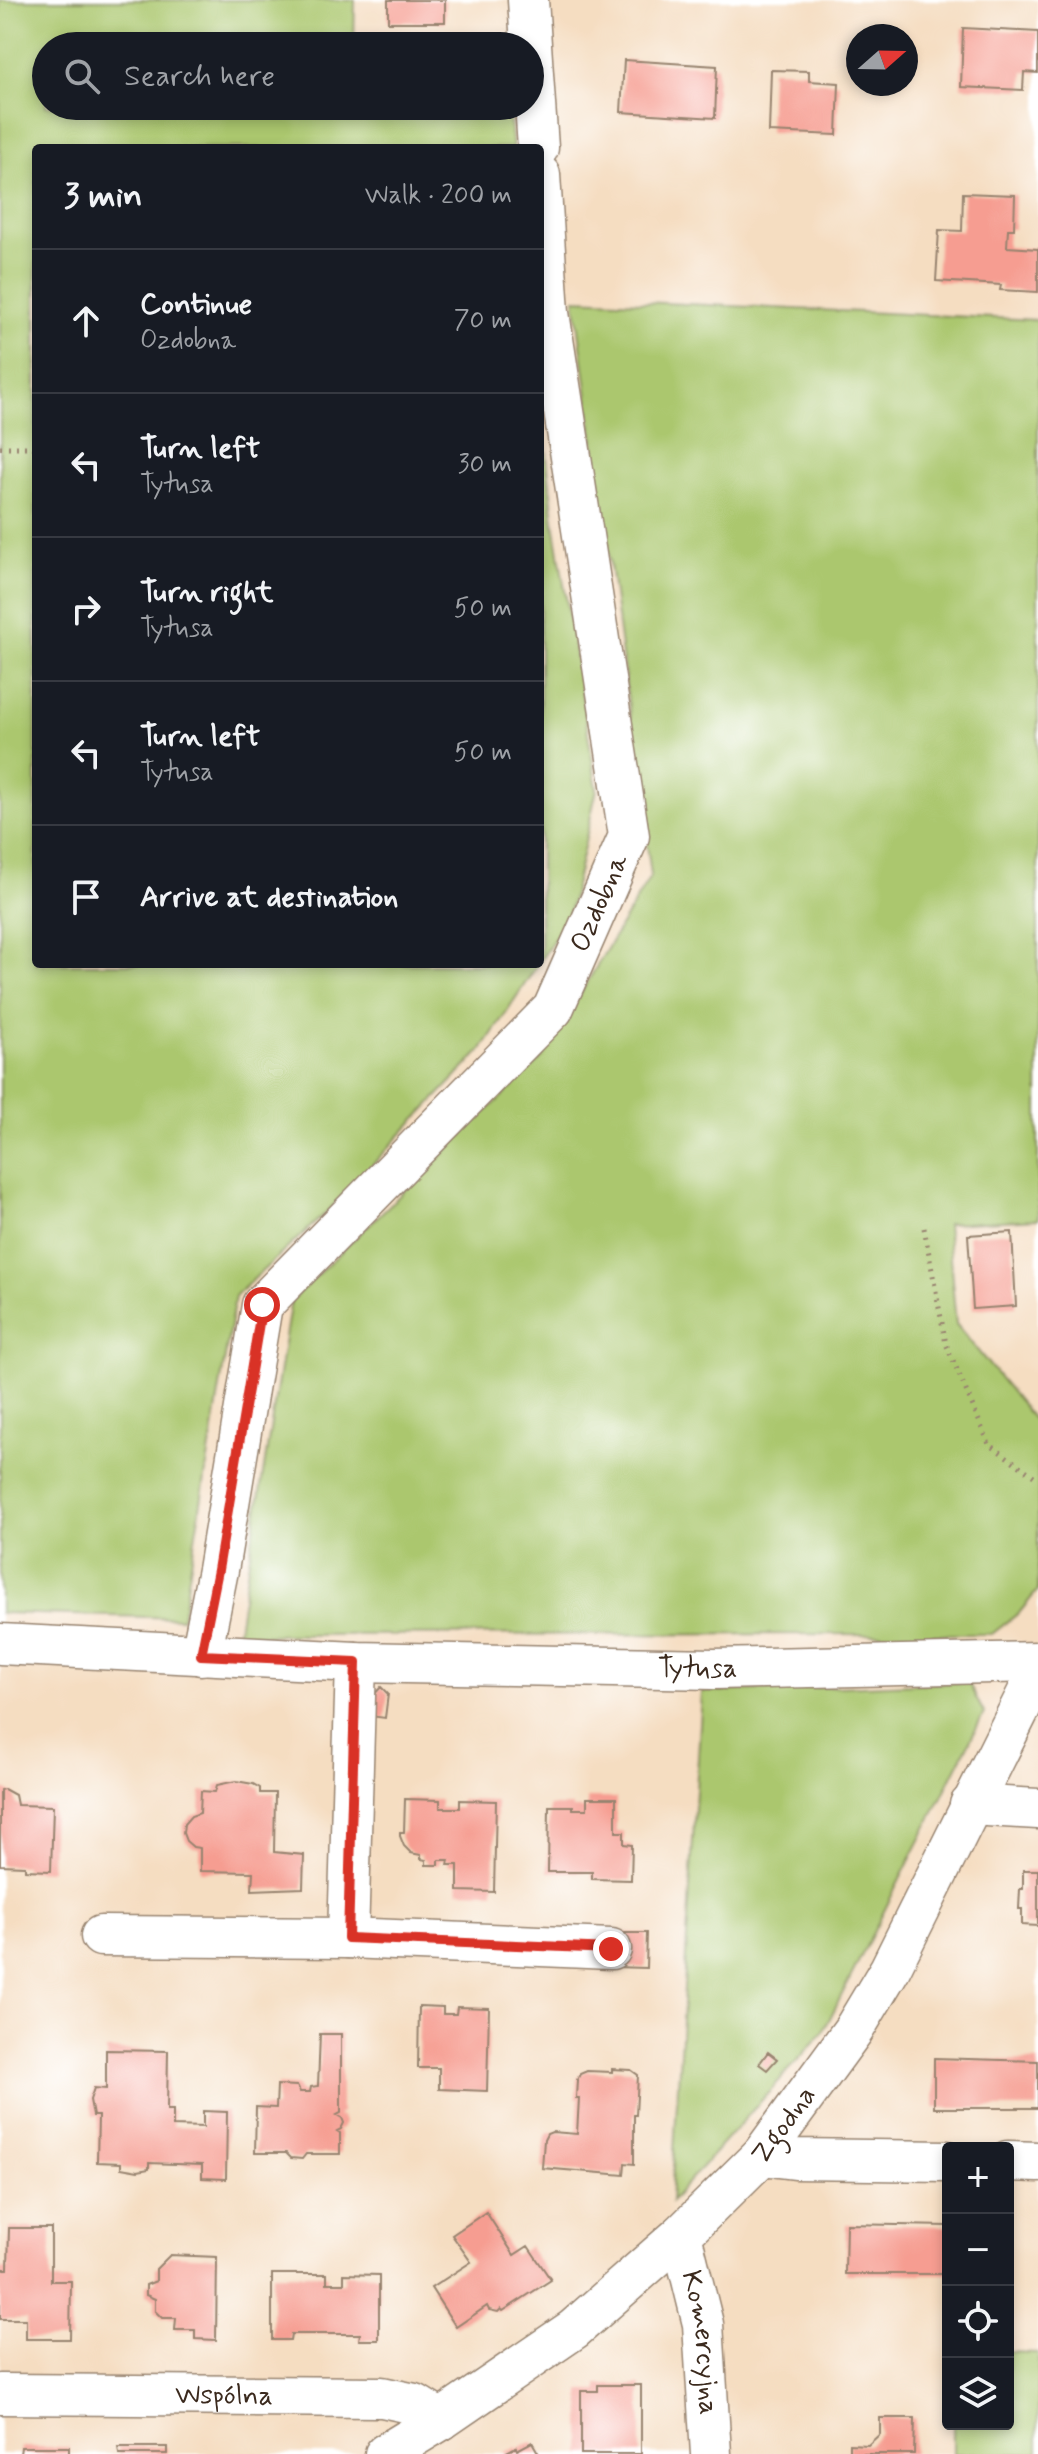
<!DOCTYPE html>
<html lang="en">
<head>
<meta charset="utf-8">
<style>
  body { margin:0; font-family:Mynerve,sans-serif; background:#242831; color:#f1f3f6 }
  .controls { position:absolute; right:24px; bottom:24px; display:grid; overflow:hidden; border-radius:8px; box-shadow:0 4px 12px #0003 }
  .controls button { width:72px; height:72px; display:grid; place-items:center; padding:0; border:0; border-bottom:2px solid #363941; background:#171b24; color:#f1f3f6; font:40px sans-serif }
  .compass { position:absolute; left:846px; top:24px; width:72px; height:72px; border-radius:50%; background:#171b24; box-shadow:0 4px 12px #0003; rotate:70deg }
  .stop { position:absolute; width:24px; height:24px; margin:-18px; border:6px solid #d93025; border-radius:50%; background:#fff }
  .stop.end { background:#d93025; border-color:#fff; box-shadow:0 2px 8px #0008 }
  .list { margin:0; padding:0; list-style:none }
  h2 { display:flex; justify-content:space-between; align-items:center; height:104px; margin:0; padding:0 32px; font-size:34px }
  h2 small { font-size:26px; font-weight:400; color:#9ea1a6 }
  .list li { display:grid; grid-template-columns:52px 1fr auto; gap:24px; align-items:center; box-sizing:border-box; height:144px; padding:0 32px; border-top:2px solid #363941 }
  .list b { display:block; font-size:30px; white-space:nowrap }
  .list p { margin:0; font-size:26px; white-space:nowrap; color:#9ea1a6 }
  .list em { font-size:26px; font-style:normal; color:#9ea1a6 }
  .icon { flex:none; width:44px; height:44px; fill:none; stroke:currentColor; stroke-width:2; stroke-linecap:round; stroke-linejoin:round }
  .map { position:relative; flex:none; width:1038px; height:2454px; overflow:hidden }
  .search { position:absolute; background:#171b24; box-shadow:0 4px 12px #0003; left:32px; top:32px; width:512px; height:88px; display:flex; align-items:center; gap:20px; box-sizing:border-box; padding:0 28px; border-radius:44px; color:#9ea1a6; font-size:30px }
  .panel { position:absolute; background:#171b24; box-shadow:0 4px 12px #0003; left:32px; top:144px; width:512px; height:824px; border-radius:8px }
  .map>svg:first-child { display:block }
  .green { fill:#abc76e; stroke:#737846; stroke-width:2 }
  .building { fill:#f69d91 }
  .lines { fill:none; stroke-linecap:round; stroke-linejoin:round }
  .minor-casing { stroke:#988470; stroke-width:43 }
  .path { stroke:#988470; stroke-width:5; stroke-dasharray:2 6; stroke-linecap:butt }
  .minor { stroke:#fff; stroke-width:40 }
  .route { stroke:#d93025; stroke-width:10 }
  .labels { text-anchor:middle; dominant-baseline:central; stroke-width:8; stroke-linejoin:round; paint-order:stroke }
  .street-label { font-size:28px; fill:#3b2a1e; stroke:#fff }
</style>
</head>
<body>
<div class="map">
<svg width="1038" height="2454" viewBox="0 0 1038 2454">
  <rect width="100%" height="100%" fill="#fff"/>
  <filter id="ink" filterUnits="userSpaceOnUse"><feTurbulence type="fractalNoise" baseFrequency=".0125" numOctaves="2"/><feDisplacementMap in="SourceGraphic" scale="16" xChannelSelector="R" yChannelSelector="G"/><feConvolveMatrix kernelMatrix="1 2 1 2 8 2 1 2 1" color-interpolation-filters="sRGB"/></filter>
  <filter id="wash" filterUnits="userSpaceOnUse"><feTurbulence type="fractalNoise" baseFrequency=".006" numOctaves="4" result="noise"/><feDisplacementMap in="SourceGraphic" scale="32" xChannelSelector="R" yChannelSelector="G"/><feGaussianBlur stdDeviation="1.8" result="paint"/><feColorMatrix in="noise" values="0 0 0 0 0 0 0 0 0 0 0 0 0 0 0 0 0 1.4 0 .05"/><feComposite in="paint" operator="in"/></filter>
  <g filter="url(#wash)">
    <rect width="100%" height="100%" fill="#f5ddc1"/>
    <path class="green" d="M0,0H355L354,46H46V106H508L513,148H36V964H538L480,1052L329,1210L235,1296L182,1618L0,1613Z
      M575,299L1038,320V1219L947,1224L956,1324L1038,1425V1590L1020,1612L992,1634L237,1635L291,1300L542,1058L651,875Z
      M540,396L554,523L597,789L568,917L540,961Z
      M968,1682L984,1713L823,2032L671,2201L702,1692Z
      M1008,2352L1038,2353V2454H953V2424H1008Z"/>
    <g id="blocks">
      <path class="building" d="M388,0H445V22H388Z
        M963,28L1038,32V73L1024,72L1023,90L961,87Z
        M624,60L717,66L715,118L621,112Z
        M771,70L809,71V81L839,83L837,135L769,132Z
        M963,193L1015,195L1014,229H1008L1007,247L1038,249V292L1000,290L1001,285L936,281L939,230L962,231Z
        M1012,1232L1016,1306L973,1309L968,1235Z
        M381,1687L388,1694L385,1718L370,1716L372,1697Z
        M236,1781L253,1784L260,1788V1793H275L274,1852L304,1855L303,1888L252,1890L253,1872L200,1871V1848L193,1847L186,1841L183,1833L184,1824L191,1816L200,1813L201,1791L215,1792L217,1785Z
        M4,1789L15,1795L17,1805L53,1806L51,1871L25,1870V1866L0,1865V1790Z
        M587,1798H616V1832H624V1844L632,1845L631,1880L592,1879V1872H548L549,1806H573V1809H587Z
        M405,1799L440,1800V1808H460V1800L496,1801L494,1892L458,1891V1865H448L449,1860H439V1865H426V1860L421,1859V1855L411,1853L404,1846L400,1836V1832H404Z
        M1023,1870H1038V1926L1022,1925V1909H1019L1020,1889H1023Z
        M615,1933H647L646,1968L614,1967Z
        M419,2006L443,2007V2014H456L457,2007L489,2008L487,2091L439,2089V2068H418Z
        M320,2034H341V2113L337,2115L342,2118L344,2123L341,2129L337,2131L340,2133V2154H306L302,2159L291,2158L286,2153H255L256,2107L276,2108L277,2085L297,2086L300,2092H310L311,2087L318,2086Z
        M106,2050L168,2051L167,2110H173V2126L203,2127V2111L227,2112L226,2179L202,2178V2165L149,2163V2169L138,2171L121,2168V2163L97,2162L98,2116H93L90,2100L94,2088L106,2089Z
        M768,2052L777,2059L767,2070L759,2064Z
        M934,2058L1038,2061V2108H934Z
        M612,2069L631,2070L638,2075L636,2115H634V2164L625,2163L624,2175L542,2168L544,2140L547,2134L552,2132L577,2134L579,2098H576L577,2080L580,2074L587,2071L612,2072Z
        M486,2212L514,2255L528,2246L551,2280L503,2311L501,2309L498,2312L489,2310L487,2306L456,2327L431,2288L471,2262L452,2235Z
        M846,2224L948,2226V2274H845Z
        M9,2228H51V2281H71L70,2339H26V2319H0V2269H8Z
        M170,2255L217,2257L216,2340L195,2339V2330H175L176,2318H162L155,2311V2299L146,2295V2285L156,2281V2269Z
        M272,2274H327V2283H344V2274L379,2275V2340H359L360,2334H291L290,2340H272Z
        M598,2385H641V2454H581V2391H598Z
        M880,2418H915L914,2454H849V2444L868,2445L880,2434Z
        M532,2442L539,2454H503L516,2447L517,2450Z
        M21,2447H69V2454H20Z
        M118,2447H167V2454H119Z"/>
    </g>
  </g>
  <g filter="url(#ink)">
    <use href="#blocks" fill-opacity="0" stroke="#988470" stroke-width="2"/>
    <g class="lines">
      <g class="minor-casing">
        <g id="minor">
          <path d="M528,0L538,148"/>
          <path id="s1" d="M0,1644L356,1662L714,1669L1038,1662"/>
          <path id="s2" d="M201,1655L218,1570L262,1305L553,1009L629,836L549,313L540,175"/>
          <path d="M356,1662L348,1938L611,1949"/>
          <path d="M970,1805L1038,1809"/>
          <path d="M101,1936L348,1938"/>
          <path d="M762,2155L795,2159L948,2161"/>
          <path d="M1008,2161L1038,2162"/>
          <path id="s3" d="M681,2235L703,2324L711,2454"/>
          <path id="s4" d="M0,2394L382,2397L415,2404L441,2420"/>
          <path id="s5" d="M385,2454L441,2420L574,2329L681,2235L762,2155L854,2029L890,1969L1038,1672"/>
        </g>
      </g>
      <path class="path" d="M0,447H36
        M924,1228L946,1344L989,1444L1038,1479"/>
      <use href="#minor" class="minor"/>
    </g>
  </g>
  <g class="lines" filter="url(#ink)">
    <path class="route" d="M262,1305L218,1570L201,1655L356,1662L348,1938L611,1949"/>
  </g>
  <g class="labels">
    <g class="street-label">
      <text stroke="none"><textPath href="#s2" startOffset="886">Ozdobna</textPath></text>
      <text stroke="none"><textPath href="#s1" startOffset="698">Tytusa</textPath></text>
      <text stroke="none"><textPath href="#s5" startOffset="520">Zgodna</textPath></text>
      <text stroke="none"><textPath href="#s3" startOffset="110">Komercyjna</textPath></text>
      <text stroke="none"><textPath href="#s4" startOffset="224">Wspólna</textPath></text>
    </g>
  </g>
</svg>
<div class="controls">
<button>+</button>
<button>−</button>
<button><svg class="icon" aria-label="locate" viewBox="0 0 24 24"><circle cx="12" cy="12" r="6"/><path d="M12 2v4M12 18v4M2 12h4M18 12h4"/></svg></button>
<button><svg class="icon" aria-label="layers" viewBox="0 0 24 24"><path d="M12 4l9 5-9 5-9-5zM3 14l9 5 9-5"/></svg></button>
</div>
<svg class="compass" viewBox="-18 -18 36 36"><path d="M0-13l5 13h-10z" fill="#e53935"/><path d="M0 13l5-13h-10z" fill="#9ea1a6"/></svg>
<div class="stop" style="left:262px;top:1305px"></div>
<div class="stop end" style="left:611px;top:1949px"></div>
<div class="search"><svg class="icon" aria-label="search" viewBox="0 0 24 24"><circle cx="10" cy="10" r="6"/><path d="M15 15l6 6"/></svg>Search here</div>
<section class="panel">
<h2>3 min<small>Walk · 200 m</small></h2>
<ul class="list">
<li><svg class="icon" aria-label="ahead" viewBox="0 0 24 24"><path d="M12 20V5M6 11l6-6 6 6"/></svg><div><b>Continue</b><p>Ozdobna</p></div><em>70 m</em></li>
<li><svg class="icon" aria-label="left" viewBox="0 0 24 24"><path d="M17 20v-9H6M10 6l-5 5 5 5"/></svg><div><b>Turn left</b><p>Tytusa</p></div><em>30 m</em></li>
<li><svg class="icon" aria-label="right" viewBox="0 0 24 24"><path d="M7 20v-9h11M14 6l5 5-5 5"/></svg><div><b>Turn right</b><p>Tytusa</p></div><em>50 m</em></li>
<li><svg class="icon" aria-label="left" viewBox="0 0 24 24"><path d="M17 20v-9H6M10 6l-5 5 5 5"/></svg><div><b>Turn left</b><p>Tytusa</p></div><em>50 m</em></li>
<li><svg class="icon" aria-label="arrive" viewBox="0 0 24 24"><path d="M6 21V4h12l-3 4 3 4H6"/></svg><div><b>Arrive at destination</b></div></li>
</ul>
</section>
</div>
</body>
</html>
